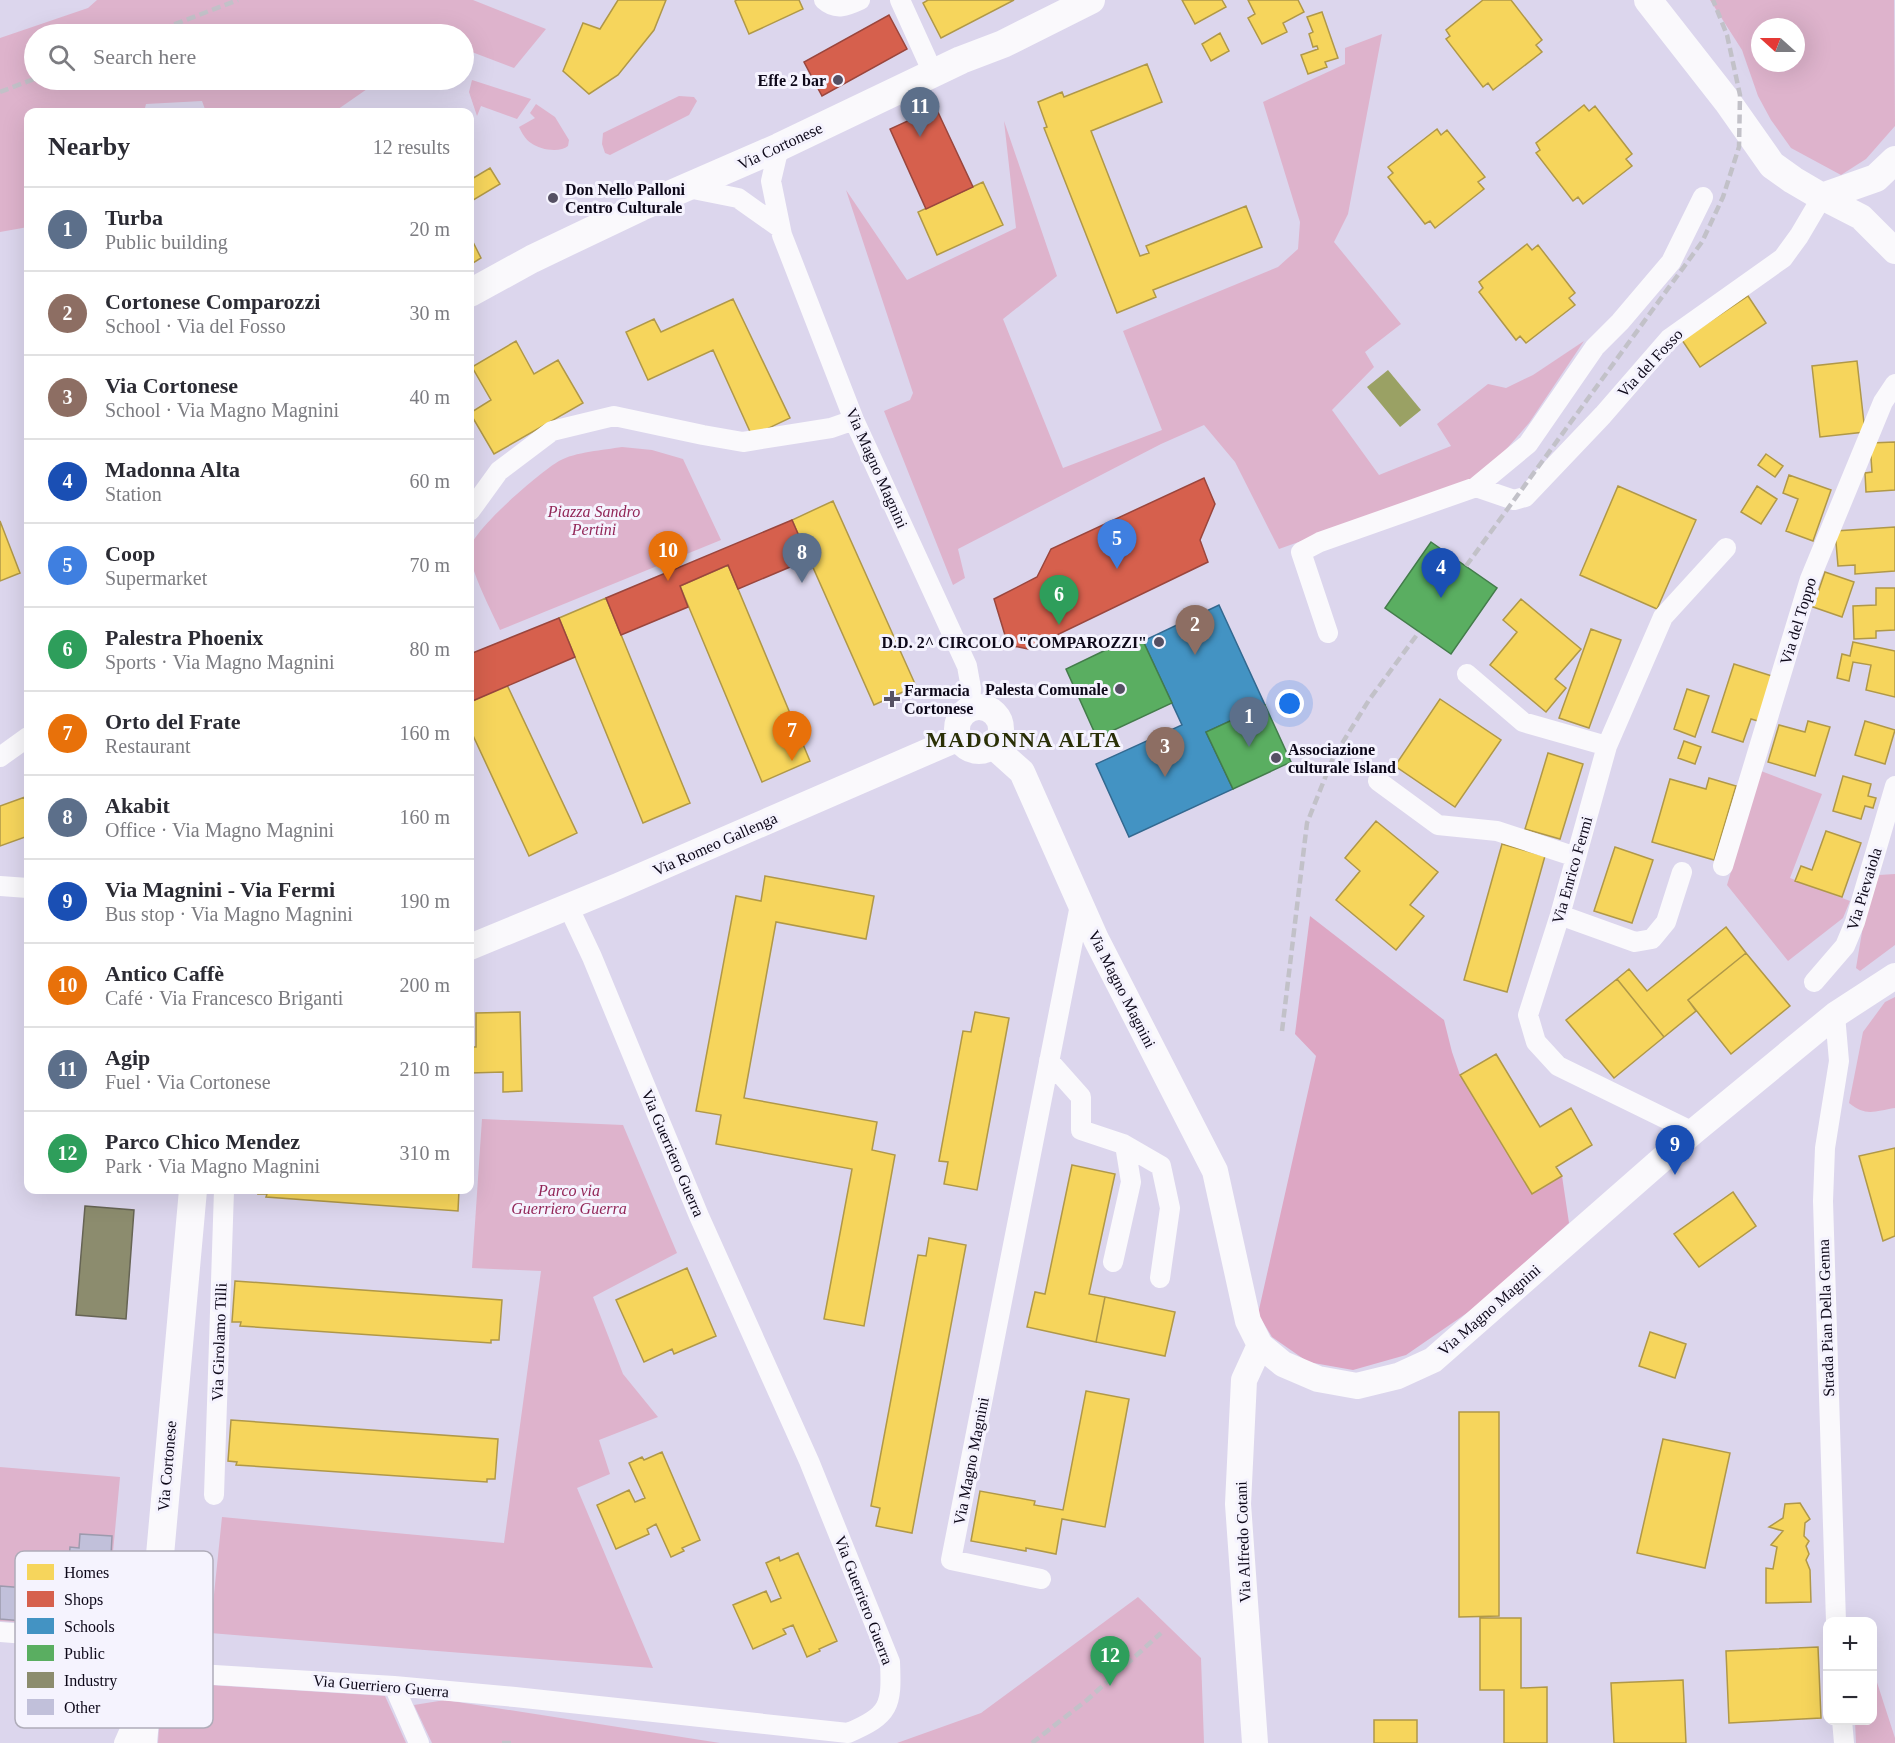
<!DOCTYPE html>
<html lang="en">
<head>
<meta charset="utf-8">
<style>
  body { margin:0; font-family:Georgia,serif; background:#f2f2f3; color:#2b2b33 }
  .controls { position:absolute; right:18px; bottom:18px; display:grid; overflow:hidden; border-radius:12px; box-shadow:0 6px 24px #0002 }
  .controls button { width:54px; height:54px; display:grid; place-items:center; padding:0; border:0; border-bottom:2px solid #e1e1e2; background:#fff; color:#2b2b33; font:30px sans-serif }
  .compass { position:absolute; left:1751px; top:18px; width:54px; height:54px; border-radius:50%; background:#fff; box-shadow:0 6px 24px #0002; rotate:291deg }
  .you { position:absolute; left:1290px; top:704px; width:21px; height:21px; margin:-15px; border:4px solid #fff; border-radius:50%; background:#1a73e8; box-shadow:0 0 0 9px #1a73e833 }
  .badge { display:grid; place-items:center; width:39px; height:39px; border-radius:50%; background:#0f766e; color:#fff; font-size:20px; font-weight:700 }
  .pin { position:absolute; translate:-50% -50px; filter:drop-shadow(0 2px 3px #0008) }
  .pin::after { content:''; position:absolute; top:32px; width:21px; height:18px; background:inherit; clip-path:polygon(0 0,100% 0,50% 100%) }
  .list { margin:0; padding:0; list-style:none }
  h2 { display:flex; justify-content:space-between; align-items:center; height:78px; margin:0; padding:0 24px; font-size:26px }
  h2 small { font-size:20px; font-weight:400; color:#7c7c81 }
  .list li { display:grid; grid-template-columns:39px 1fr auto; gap:18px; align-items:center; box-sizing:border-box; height:84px; padding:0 24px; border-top:2px solid #e1e1e2 }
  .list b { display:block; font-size:22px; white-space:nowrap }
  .list p { margin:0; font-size:20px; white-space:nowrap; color:#7c7c81 }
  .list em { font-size:20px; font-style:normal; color:#7c7c81 }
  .icon { flex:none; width:33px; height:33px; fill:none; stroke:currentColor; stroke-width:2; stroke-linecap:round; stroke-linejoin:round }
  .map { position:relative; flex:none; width:1895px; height:1743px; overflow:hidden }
  .search { position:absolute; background:#fff; box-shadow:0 6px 24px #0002; left:24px; top:24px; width:450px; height:66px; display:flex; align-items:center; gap:15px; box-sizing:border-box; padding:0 21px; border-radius:33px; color:#7c7c81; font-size:22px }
  .panel { position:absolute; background:#fff; box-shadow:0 6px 24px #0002; left:24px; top:108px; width:450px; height:1086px; border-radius:12px }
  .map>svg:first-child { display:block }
  .green { fill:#deb3cc; fill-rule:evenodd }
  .forest { fill:#dda7c4 }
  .water { fill:#9aa164 }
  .homes { fill:#f6d55c; stroke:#b09848; stroke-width:1.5 }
  .shops { fill:#d6604d; stroke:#9a463d; stroke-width:1.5 }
  .schools { fill:#4393c3; stroke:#336990; stroke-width:1.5 }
  .public { fill:#5aae61; stroke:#437c4b; stroke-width:1.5 }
  .industry { fill:#8c8c6e; stroke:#666454; stroke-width:1.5 }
  .building { fill:#c1c0da; stroke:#9c9aad; stroke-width:1.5 }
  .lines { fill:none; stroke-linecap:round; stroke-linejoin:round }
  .minor { stroke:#faf9fc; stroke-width:20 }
  .tertiary { stroke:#faf9fc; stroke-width:26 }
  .secondary { stroke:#faf9fc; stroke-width:28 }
  .rail { stroke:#c2c1c8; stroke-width:4.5; stroke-dasharray:9 4.5; stroke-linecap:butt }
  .poi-dot { fill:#555063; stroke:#f5f3fe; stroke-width:2 }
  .labels { text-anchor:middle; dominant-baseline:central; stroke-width:6; stroke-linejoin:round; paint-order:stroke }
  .poi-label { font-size:16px; font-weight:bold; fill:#0d0819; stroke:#f5f3fe; text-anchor:end }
  .street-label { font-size:16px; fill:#0d0819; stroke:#f5f3fe }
  .park-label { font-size:16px; font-style:italic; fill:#922658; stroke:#f5f3fe }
  .district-label { font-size:22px; font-weight:bold; letter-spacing:1.5px; fill:#2a2f07; stroke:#f5f3fe }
  .key { fill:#f5f3fe; stroke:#afacb9; stroke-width:1.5 }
  .key-label { font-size:16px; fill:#0d0819 }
</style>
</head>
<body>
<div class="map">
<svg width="1895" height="1743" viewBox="0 0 1895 1743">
  <rect width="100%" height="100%" fill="#dcd6ed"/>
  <path class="green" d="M97,0H473L546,29L514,68L464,49V34H34V80H380L334,112H206L202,101L146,104L144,112H28V227L0,232V38L88,8Z
    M1710,0H1894L1895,126L1866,159L1841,175L1791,148L1771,120L1758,96L1742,50ZM1760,27H1796V63H1760Z
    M1382,34L1348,214L1334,242L1401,324L1365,352L1374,367L1332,410L1379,475L1451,446L1437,424L1488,384L1506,388L1533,375L1584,341L1529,423L1483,476L1279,549L1235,462L1204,425L1161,444L958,549L965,578L953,585L884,411L910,400L913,393L846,190L907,280L1016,228L1004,121L1057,276L1003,319L1063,468L1162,430L1123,331L1278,267L1298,249L1300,222L1263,102L1345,64V48Z
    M472,80L531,99L517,119L481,106L477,116L469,92Z
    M679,96L694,97L697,101L689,115L610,155L605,153L602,144L603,133Z
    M536,104L555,117L569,140L568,146C560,153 540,150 531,143C525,139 522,133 519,127L535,118L530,113Z
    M622,447L652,450L683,459L721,540L500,630C493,614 466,563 470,548C475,528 540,472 559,461C575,452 604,450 622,447Z
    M1761,771L1822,794L1790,878L1850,901L1843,918L1788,961L1727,885Z
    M1895,874V945L1860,971L1856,968L1863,926L1879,875Z
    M1895,997V1108C1875,1111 1866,1117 1849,1103L1863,1032L1885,1002Z
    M482,1119L623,1125L677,1253L593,1297L623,1374L658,1417L599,1440L610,1474L577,1488L653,1668L210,1633L222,1517L504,1543L541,1271L472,1268Z
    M0,1467L120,1477L106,1627L0,1621Z
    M1138,1597L1201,1658L1204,1743H897L981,1713Z
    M1873,1670L1895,1738V1743H1856L1855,1721L1872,1720Z
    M162,1682L385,1696L406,1743H158Z
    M445,1700L720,1743H432L414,1705Z"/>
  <path class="forest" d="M1310,916L1444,1020L1452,1052L1460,1075L1532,1194L1562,1176L1569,1223L1477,1306L1406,1355L1353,1370L1308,1362L1272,1337L1258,1314L1316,1056L1295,1034Z"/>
  <path class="water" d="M1388,370L1421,410L1400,427L1367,387Z"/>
  <path class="homes" d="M618,0H666L654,30L618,75L589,94L563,71L583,23L600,29Z
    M737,0H799L803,9L749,34L735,1Z
    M928,0H1014L941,38L923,3Z
    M1182,0H1222L1226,7L1195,24Z
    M1248,0H1298L1304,12L1283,23L1287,32L1262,44L1248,18L1255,14Z
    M1483,0H1511L1542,40L1536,45L1542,52L1493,90L1488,83L1483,87L1446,39L1450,36L1446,30Z
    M1322,12L1338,58L1325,62L1327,67L1308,74L1301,55L1318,49L1317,46L1313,47L1309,34L1313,32L1307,17Z
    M1220,33L1229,51L1211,61L1202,44Z
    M1147,64L1162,102L1091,131L1140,256L1149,253L1146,246L1246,206L1262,247L1153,290L1156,297L1117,313L1044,128L1047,127L1038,102L1062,92L1064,97Z
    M1584,105L1589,111L1595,106L1632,154L1626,159L1632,166L1583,204L1578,197L1573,201L1536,153L1540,150L1536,143Z
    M1437,129L1441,135L1447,130L1485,177L1478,182L1484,189L1435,228L1430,221L1425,224L1388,177L1393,173L1388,167Z
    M490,168L500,184L470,202V180Z
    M983,182L1003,225L937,255L918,212Z
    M470,236L481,258L470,265Z
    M1527,244L1532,250L1538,245L1575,293L1569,298L1575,305L1526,343L1520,336L1516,340L1479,292L1483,288L1479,282Z
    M1748,296L1766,323L1700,367L1682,340Z
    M733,299L790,418L752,436L713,350L648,380L626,332L654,319L661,332Z
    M516,341L534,374L558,360L583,403L494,454L470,413L491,400L472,367Z
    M1857,361L1865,432L1820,437L1812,366Z
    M1895,442V490L1866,492L1865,473L1872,472L1870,443Z
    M1766,454L1783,466L1775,477L1758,465Z
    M1789,475L1831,490L1813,541L1786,531L1798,499L1783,493Z
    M1618,486L1696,520L1657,609L1580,575Z
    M1757,486L1777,499L1761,524L1741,512Z
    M833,501L916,686L874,705L792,520Z
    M0,521L20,573L0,581Z
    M1895,527V571L1855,574V565L1838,566L1835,531Z
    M728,565L810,761L762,782L680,586Z
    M1825,572L1854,582L1842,617L1813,607Z
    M1876,588H1895V630L1876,631V638L1854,639L1853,606L1876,605Z
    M606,598L690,803L643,823L559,618Z
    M1521,599L1581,649L1555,679L1566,688L1546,712L1490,665L1517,632L1503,620Z
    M1591,629L1621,640L1589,728L1559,718Z
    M1853,642L1895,651V697L1866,690L1871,665L1853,662L1849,681L1837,678L1842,654L1850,656Z
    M1734,664L1772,676L1758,721L1751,719L1743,742L1712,732Z
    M507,685L577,833L529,856L470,729V702Z
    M1687,689L1709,696L1695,737L1674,729Z
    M1440,699L1501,740L1455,807L1395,766Z
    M1808,721L1830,727L1815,776L1768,762L1779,725L1805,732Z
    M1865,721L1895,730L1885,764L1855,755Z
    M1684,741L1701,747L1695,764L1678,758Z
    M1548,753L1583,764L1560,839L1525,829Z
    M1843,776L1871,784L1868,796L1876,798L1873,808L1865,806L1861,819L1833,811Z
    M1709,778L1736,786L1714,860L1652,842L1670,779L1706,789Z
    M25,797L28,808V836L0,846V806Z
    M1376,821L1438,872L1410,905L1424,916L1396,950L1336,900L1360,871L1345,858Z
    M1826,831L1861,843L1842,897L1795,881L1801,866L1812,870Z
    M1502,844L1545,856L1507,992L1464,980Z
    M1615,847L1653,860L1632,923L1594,911Z
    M765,876L874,896L866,939L776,922L744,1098L877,1122L872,1150L895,1155L864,1326L824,1319L852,1169L716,1144L721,1115L696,1111L736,896L761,901Z
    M1726,927L1746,953L1688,1000L1696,1011L1664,1037L1617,979L1629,969L1647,991Z
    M1746,953L1790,1006L1731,1054L1688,1000Z
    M1617,979L1664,1037L1614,1078L1566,1020Z
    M520,1012L522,1091L503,1092V1072L470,1073V1047H476V1013Z
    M975,1012L1009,1018L977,1190L944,1184L948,1162L939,1161L963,1031L971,1032Z
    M1496,1054L1540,1127L1571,1108L1592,1145L1556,1167L1562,1176L1532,1194L1460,1075Z
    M1895,1148V1236L1883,1241L1859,1156Z
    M1072,1165L1115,1174L1089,1294L1105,1297L1096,1342L1027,1327L1035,1292L1045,1294Z
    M259,1190H459L458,1211L266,1197L267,1194H258Z
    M1733,1192L1756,1226L1699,1267L1674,1234Z
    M929,1238L966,1245L912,1533L876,1526L880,1508L871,1506L918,1255L926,1256Z
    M687,1268L716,1336L674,1354L672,1349L644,1362L616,1300Z
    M235,1281L502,1300L499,1340H491V1343L240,1326L241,1322H232Z
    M1105,1297L1175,1312L1165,1356L1096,1342Z
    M1650,1332L1686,1344L1675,1378L1639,1366Z
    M1086,1391L1129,1399L1105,1527L1062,1519L1056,1554L1026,1548V1551L971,1541L980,1491L1035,1501L1034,1505L1063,1510Z
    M1459,1412H1499V1616L1459,1617Z
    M231,1420L498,1439L495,1479H487V1482L236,1465L237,1462L228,1461Z
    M1663,1439L1730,1453L1705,1568L1637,1553Z
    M662,1452L700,1540L682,1548L684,1551L671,1557L656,1524L647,1529L649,1534L616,1549L597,1505L629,1490L635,1502L645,1498L629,1463L642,1457L644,1460Z
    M1800,1503L1810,1519L1805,1523L1804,1536L1809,1541L1806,1546L1809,1554L1806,1560L1810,1570L1811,1602L1766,1603V1568L1773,1569L1777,1547L1771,1545L1783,1531L1769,1527L1783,1518L1785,1504Z
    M798,1553L837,1641L819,1649L820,1651L807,1657L793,1625L783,1629L786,1634L753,1649L733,1605L766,1591L771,1602L781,1598L766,1563L779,1557L780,1561Z
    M1480,1618H1521V1688L1547,1687V1743H1504V1690H1480Z
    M1818,1647L1821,1718L1729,1723L1726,1651Z
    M1683,1680L1686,1743H1614L1611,1683Z
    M1374,1720H1417V1743H1374Z"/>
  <path class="shops" d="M889,15L907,49L822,96L804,62Z
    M936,108L973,187L926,209L890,129Z
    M1204,478L1215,504L1200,540L1208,562L1028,649L1008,645L994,599L1037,577L1051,549Z
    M792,520L809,559L738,589L728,565L680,586L688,607L621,635L606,598Z
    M559,618L575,657L470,702V654Z"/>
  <path class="schools" d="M1219,605L1265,705L1206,732L1233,789L1129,837L1096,764L1182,725L1143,641Z"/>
  <path class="public" d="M1431,542L1497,588L1451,654L1385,608Z
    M1137,638L1139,643L1143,641L1172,703L1097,738L1066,669L1114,646L1116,648Z
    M1265,705L1291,762L1233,789L1206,732Z"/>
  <path class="industry" d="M85,1206L134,1210L126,1319L76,1315Z"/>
  <path class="building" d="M80,1534L112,1536L110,1576L75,1574L76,1563L69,1562L70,1547L79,1548Z
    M0,1586L26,1588L23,1621L0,1619Z"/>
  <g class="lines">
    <path class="minor" d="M824,0C836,11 847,6 860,0
      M900,0L934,75
      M779,147L771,181L782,235L854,420L967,666L971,688L970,709
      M688,188L738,198L779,227
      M1476,487L1528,444L1595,347L1620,322L1671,262L1703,197
      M470,511L499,471L552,431L614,416L703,435L743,442L831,428L854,420
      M1328,633L1301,552L1320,542L1476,487L1514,500L1525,497L1603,415L1669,339L1783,258L1799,236L1822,197
      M1467,674L1523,722L1607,746
      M0,757L28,737
      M1378,781L1438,825L1497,831L1576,857
      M1723,866L1810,579L1883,402L1895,384
      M0,886L28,888
      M1560,915L1635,942L1652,939L1666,922L1682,872
      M1814,982L1845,946L1855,922L1895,786
      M1835,1015L1839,1061L1825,1148L1823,1201L1836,1622
      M1049,1061L1081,1097V1130L1123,1144L1161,1166L1170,1208L1160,1278
      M1693,1132L1558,1066L1536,1042L1528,1015L1560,915L1607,746L1663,617L1726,548
      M1113,1262L1131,1182L1125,1145
      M214,1495L224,1190
      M1041,1579L951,1560L1080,905
      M0,1632L151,1644
      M149,1671L394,1686L515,1697L848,1733C890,1715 892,1706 890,1662L809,1461L699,1216L592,957L568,906
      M394,1686L419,1743
      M1842,1720L1844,1743
      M124,1743L140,1707"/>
    <path class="tertiary" d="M1822,197L1861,217L1895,251
      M957 729a22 22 0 1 1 44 0a22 22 0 1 1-44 0Z
      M993,746L1022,772L1096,939L1215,1171L1248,1321L1260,1345L1283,1364L1318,1379L1357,1386L1398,1376L1433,1360L1693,1132L1835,1015L1895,976
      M470,947L618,886L959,738
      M1255,1743L1238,1504L1244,1380L1260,1345"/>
    <path class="secondary" d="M1648,0L1727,101L1772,165L1793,180L1822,197L1876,178L1895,160
      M470,293L532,259L641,207L779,147L961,60L1003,44L1091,0
      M143,1743L193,1190"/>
    <path class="rail" d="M149,34L238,0
      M0,92L34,79
      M1466,566L1702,242L1723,197L1739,147L1740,95L1727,35L1713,0
      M1282,1031L1307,823L1333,758L1369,700L1419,632
      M502,1743H514
      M1032,1743L1087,1700L1161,1633"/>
  </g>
  <g class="poi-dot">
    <circle cx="838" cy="80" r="6"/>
    <circle cx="553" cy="198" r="6"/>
    <circle cx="1159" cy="642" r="6"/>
    <circle cx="1120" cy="689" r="6"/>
    <path d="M889 690h6v6h6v6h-6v6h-6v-6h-6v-6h6z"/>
    <circle cx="1276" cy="758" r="6"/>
  </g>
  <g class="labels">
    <g class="poi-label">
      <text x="826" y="80">Effe 2 bar</text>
      <text x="565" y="189" text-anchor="start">Don Nello Palloni<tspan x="565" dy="18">Centro Culturale</tspan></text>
      <text x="1147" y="642">D.D. 2^ CIRCOLO "COMPAROZZI"</text>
      <text x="1108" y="689">Palesta Comunale</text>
      <text x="904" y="690" text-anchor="start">Farmacia<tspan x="904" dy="18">Cortonese</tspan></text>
      <text x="1288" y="749" text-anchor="start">Associazione<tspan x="1288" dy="18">culturale Island</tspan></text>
    </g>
    <g class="street-label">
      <text transform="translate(780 146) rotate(-25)">Via Cortonese</text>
      <text transform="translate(1650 363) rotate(-47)">Via del Fosso</text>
      <text transform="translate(877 468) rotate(66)">Via Magno Magnini</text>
      <text transform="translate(1798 621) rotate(-73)">Via del Toppo</text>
      <text transform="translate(715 844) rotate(-24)">Via Romeo Gallenga</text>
      <text transform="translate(1572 870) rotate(-74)">Via Enrico Fermi</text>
      <text transform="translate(1864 889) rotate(-73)">Via Pievaiola</text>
      <text transform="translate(1122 989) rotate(63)">Via Magno Magnini</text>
      <text transform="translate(673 1153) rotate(67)">Via Guerriero Guerra</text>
      <text transform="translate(1489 1310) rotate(-41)">Via Magno Magnini</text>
      <text transform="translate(1826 1318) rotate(-92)">Strada Pian Della Genna</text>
      <text transform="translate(219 1342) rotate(-88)">Via Girolamo Tilli</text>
      <text transform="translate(971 1461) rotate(-79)">Via Magno Magnini</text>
      <text transform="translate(167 1466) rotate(-85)">Via Cortonese</text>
      <text transform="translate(1243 1542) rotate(-92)">Via Alfredo Cotani</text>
      <text transform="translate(864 1600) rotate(69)">Via Guerriero Guerra</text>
      <text transform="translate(381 1686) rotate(5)">Via Guerriero Guerra</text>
    </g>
    <g class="park-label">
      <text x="594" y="511">Piazza Sandro<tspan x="594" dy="18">Pertini</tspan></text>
      <text x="569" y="1190">Parco via<tspan x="569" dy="18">Guerriero Guerra</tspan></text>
    </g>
    <g class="district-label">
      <text x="1024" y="739">MADONNA ALTA</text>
    </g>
  </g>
  <rect x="15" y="1551" width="198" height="177" rx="9" class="key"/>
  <rect x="27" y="1564" width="27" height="16" fill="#f6d55c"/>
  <rect x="27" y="1591" width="27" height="16" fill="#d6604d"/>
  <rect x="27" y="1618" width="27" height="16" fill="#4393c3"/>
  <rect x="27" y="1645" width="27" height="16" fill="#5aae61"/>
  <rect x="27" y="1672" width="27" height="16" fill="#8c8c6e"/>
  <rect x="27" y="1699" width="27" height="16" fill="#c1c0da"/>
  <g class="key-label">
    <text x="64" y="1578">Homes</text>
    <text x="64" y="1605">Shops</text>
    <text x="64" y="1632">Schools</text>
    <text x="64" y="1659">Public</text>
    <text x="64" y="1686">Industry</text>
    <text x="64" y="1713">Other</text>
  </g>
</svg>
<div class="controls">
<button>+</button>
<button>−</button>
</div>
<svg class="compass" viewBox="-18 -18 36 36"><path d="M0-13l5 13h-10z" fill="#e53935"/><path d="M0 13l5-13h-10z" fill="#7c7c81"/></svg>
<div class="you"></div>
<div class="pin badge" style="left:1249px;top:747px;background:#5c6f8a">1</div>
<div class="pin badge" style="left:1195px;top:655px;background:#8d6e63">2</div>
<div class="pin badge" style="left:1165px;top:777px;background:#8d6e63">3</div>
<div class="pin badge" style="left:1441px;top:598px;background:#1a4fb4">4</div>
<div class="pin badge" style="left:1117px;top:569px;background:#3f7fe0">5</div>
<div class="pin badge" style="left:1059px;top:625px;background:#2e9e5b">6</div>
<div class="pin badge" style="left:792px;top:761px;background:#e8710a">7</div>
<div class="pin badge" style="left:802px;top:583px;background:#5c6f8a">8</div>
<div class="pin badge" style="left:1675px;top:1175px;background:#1a4fb4">9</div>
<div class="pin badge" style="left:668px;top:581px;background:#e8710a">10</div>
<div class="pin badge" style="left:920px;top:137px;background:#5c6f8a">11</div>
<div class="pin badge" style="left:1110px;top:1686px;background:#2e9e5b">12</div>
<div class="search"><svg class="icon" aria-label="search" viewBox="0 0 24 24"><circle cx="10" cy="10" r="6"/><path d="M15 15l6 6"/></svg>Search here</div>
<section class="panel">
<h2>Nearby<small>12 results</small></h2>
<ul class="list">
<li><span class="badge" style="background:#5c6f8a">1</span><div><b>Turba</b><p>Public building</p></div><em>20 m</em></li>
<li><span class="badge" style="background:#8d6e63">2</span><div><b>Cortonese Comparozzi</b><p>School · Via del Fosso</p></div><em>30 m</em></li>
<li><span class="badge" style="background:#8d6e63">3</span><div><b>Via Cortonese</b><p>School · Via Magno Magnini</p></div><em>40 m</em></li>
<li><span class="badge" style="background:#1a4fb4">4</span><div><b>Madonna Alta</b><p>Station</p></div><em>60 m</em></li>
<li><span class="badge" style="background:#3f7fe0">5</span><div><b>Coop</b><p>Supermarket</p></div><em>70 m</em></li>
<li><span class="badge" style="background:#2e9e5b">6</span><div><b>Palestra Phoenix</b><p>Sports · Via Magno Magnini</p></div><em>80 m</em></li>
<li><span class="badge" style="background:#e8710a">7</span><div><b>Orto del Frate</b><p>Restaurant</p></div><em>160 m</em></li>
<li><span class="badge" style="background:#5c6f8a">8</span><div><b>Akabit</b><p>Office · Via Magno Magnini</p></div><em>160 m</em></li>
<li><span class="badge" style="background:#1a4fb4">9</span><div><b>Via Magnini - Via Fermi</b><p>Bus stop · Via Magno Magnini</p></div><em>190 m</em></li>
<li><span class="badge" style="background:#e8710a">10</span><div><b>Antico Caffè</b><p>Café · Via Francesco Briganti</p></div><em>200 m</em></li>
<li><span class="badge" style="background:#5c6f8a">11</span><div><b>Agip</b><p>Fuel · Via Cortonese</p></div><em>210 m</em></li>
<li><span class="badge" style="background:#2e9e5b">12</span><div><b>Parco Chico Mendez</b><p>Park · Via Magno Magnini</p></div><em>310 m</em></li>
</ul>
</section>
</div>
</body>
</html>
